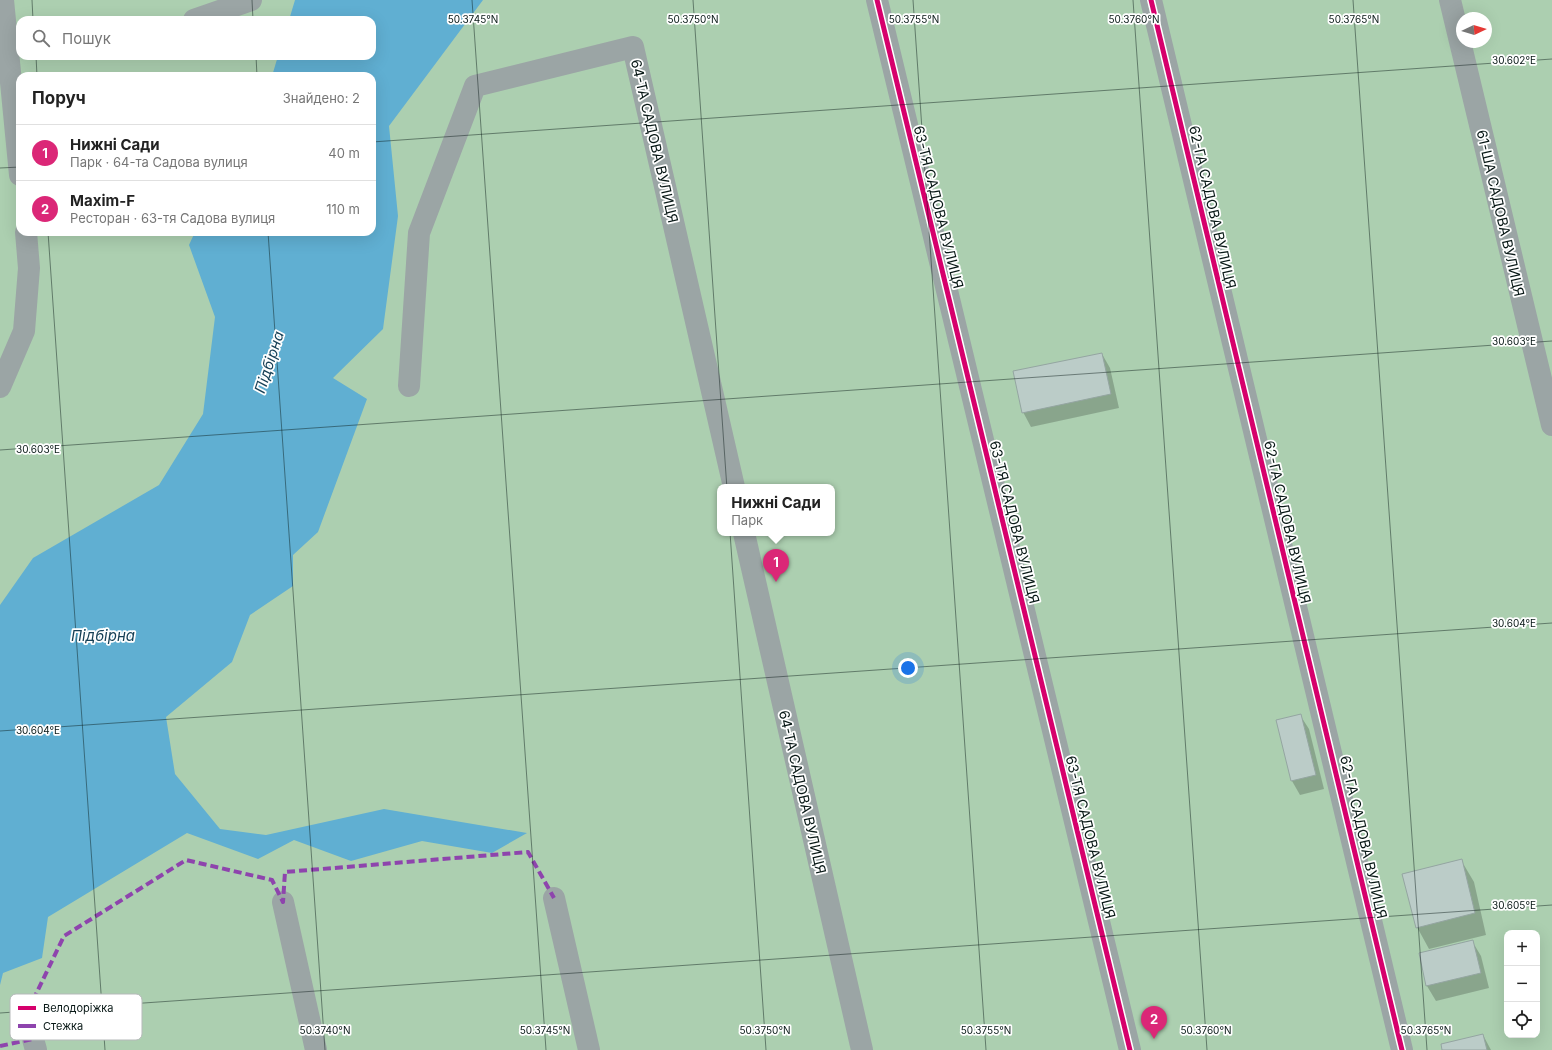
<!DOCTYPE html>
<html lang="uk">
<head>
<meta charset="utf-8">
<style>
  body { margin:0; font-family:Inter,sans-serif; background:#f2f2f2; color:#222 }
  .controls { position:absolute; right:12px; bottom:12px; display:grid; overflow:hidden; border-radius:8px; box-shadow:0 4px 16px #0002 }
  .controls button { width:36px; height:36px; display:grid; place-items:center; padding:0; border:0; border-bottom:1px solid #e0e0e0; background:#fff; color:#222; font:20px sans-serif }
  .compass { position:absolute; left:1456px; top:12px; width:36px; height:36px; border-radius:50%; background:#fff; box-shadow:0 4px 16px #0002; rotate:86deg }
  .you { position:absolute; left:908px; top:668px; width:14px; height:14px; margin:-10px; border:3px solid #fff; border-radius:50%; background:#1a73e8; box-shadow:0 0 0 6px #1a73e833 }
  .badge { display:grid; place-items:center; width:26px; height:26px; border-radius:50%; background:#db2777; color:#fff; font-size:13px; font-weight:700 }
  .pin { position:absolute; translate:-50% -33px; filter:drop-shadow(0 1px 2px #0008) }
  .pin::after { content:''; position:absolute; top:21px; width:14px; height:12px; background:inherit; clip-path:polygon(0 0,100% 0,50% 100%) }
  .popup { position:absolute; left:717px; top:484px; width:118px; height:52px; box-sizing:border-box; display:grid; place-content:center; border-radius:8px; background:#fff; filter:drop-shadow(0 1px 3px #0005); font-size:13px; white-space:nowrap; color:#767676 }
  .popup b { font-size:15px; color:#222 }
  .popup::after { content:''; position:absolute; left:50%; top:100%; margin-left:-8px; border:8px solid transparent; border-top-color:#fff }
  .list { margin:0; padding:0; list-style:none }
  h2 { display:flex; justify-content:space-between; align-items:center; height:52px; margin:0; padding:0 16px; font-size:17px }
  h2 small { font-size:13px; font-weight:400; color:#767676 }
  .list li { display:grid; grid-template-columns:26px 1fr auto; gap:12px; align-items:center; box-sizing:border-box; height:56px; padding:0 16px; border-top:1px solid #e0e0e0 }
  .list b { display:block; font-size:15px; white-space:nowrap }
  .list p { margin:0; font-size:13px; white-space:nowrap; color:#767676 }
  .list em { font-size:13px; font-style:normal; color:#767676 }
  .icon { flex:none; width:22px; height:22px; fill:none; stroke:currentColor; stroke-width:2; stroke-linecap:round; stroke-linejoin:round }
  .map { position:relative; flex:none; width:1552px; height:1050px; overflow:hidden }
  .search { position:absolute; background:#fff; box-shadow:0 4px 16px #0002; left:16px; top:16px; width:360px; height:44px; display:flex; align-items:center; gap:10px; box-sizing:border-box; padding:0 14px; border-radius:12px; color:#767676; font-size:15px }
  .panel { position:absolute; background:#fff; box-shadow:0 4px 16px #0002; left:16px; top:72px; width:360px; height:164px; border-radius:12px }
  .map>svg:first-child { display:block }
  .green { fill:#accfb0; fill-rule:evenodd }
  .water { fill:#60afd2 }
  .shadow { fill:#0003 }
  .building { fill:#bbccc8; stroke:#94a5a1 }
  .lines { fill:none; stroke-linecap:round; stroke-linejoin:round }
  .minor { stroke:#9ba5a5; stroke-width:22 }
  .quiet { stroke:#8e44ad; stroke-width:4; stroke-dasharray:8 4; stroke-linecap:butt }
  .cycleway-casing { stroke:#fff; stroke-width:8 }
  .cycleway { stroke:#d6006c; stroke-width:5 }
  .ticks { fill:none; stroke:#071715; stroke-width:1; stroke-opacity:0.45 }
  .labels { text-anchor:middle; dominant-baseline:central; stroke-width:3.5; stroke-linejoin:round; paint-order:stroke }
  .street-label { font-size:14px; fill:#071715; stroke:#fff }
  .water-label { font-size:15px; font-style:italic; fill:#153f55; stroke:#fff }
  .key { fill:#fff; stroke:#b5b9b9; stroke-width:1 }
  .key-label { font-size:11px; fill:#071715 }
  .ticks-label { font-size:10px; text-anchor:middle; fill:#071715; stroke:#fff; stroke-width:3.5; stroke-linejoin:round; paint-order:stroke }
</style>
</head>
<body>
<div class="map">
<svg width="1552" height="1050" viewBox="0 0 1552 1050">
  <rect width="100%" height="100%" fill="#cde3e1"/>
  <path class="green" d="M0,0H1552V1050H0ZM1462,18H1486V42H1462ZM20,20H372V56H20ZM20,76H372V232H20ZM720,487H832V533H720ZM1507,933H1537V1035H1507Z"/>
  <path class="water" d="M295,0H483L389,126L398,216L383,329L333,378L367,399L318,532L293,555V586L250,615L232,662L166,717L175,774L220,829L266,835L384,809L527,833L492,853L422,841L351,861L294,840L258,859L187,833L48,917L42,958L3,973L0,985V605L33,558L159,485L203,414L215,317L189,245L195,232H372V76H272L278,56H372V20H289Z"/>
  <path class="shadow" d="M1102,354L1110,368L1119,408L1031,427L1023,412Z
    M1300,715L1309,729L1324,789L1300,795L1292,781Z
    M1461,860L1474,882L1486,935L1429,949L1417,927Z
    M1472,941L1481,956L1489,988L1436,1001L1427,986L1420,954Z
    M1483,1035L1491,1050H1443Z"/>
  <path class="building" d="M1102,353L1111,394L1022,413L1013,371Z
    M1301,714L1316,775L1291,781L1276,720Z
    M1462,859L1475,913L1416,928L1402,874Z
    M1473,940L1481,973L1426,986L1419,953Z
    M1483,1034L1487,1050H1442L1441,1044Z"/>
  <g class="lines">
    <path class="minor" d="M3,0L20,175
      M877,0L1130,1050
      M1151,0L1402,1050
      M1450,0L1552,425
      M194,20L251,0
      M409,386L419,233L475,86L633,47L734,487
      M0,387L24,331L29,268L26,232
      M744,533L862,1050
      M554,898L589,1050
      M283,902L316,1050
      M33,1039L36,1050"/>
    <path class="quiet" d="M0,1046L33,1039L36,994L64,936L186,860L272,880L283,902L285,872L528,852L554,898"/>
    <g class="cycleway-casing">
      <path id="cycleway" d="M877,0L1130,1050
        M1151,0L1402,1050"/>
    </g>
    <use href="#cycleway" class="cycleway"/>
  </g>
  <path class="ticks" d="M32,0L33,20M252,0L253,20M472,0L546,1050M693,0L766,1050M913,0L986,1050M1133,0L1207,1050M1353,0L1427,1050M36,56L37,76M256,56L257,76M372,142L1552,59M0,168L20,167M48,232L105,1050M268,232L325,1050M0,450L1552,341M0,731L1552,623M0,1013L1552,905"/>
  <g class="labels">
    <g class="street-label">
      <text transform="translate(655 141) rotate(77)">64-ТА САДОВА ВУЛИЦЯ</text>
      <text transform="translate(939 207) rotate(76)">63-ТЯ САДОВА ВУЛИЦЯ</text>
      <text transform="translate(1213 207) rotate(77)">62-ГА САДОВА ВУЛИЦЯ</text>
      <text transform="translate(1501 213) rotate(77)">61-ША САДОВА ВУЛИЦЯ</text>
      <text transform="translate(1015 522) rotate(76)">63-ТЯ САДОВА ВУЛИЦЯ</text>
      <text transform="translate(1288 522) rotate(77)">62-ГА САДОВА ВУЛИЦЯ</text>
      <text transform="translate(803 792) rotate(77)">64-ТА САДОВА ВУЛИЦЯ</text>
      <text transform="translate(1091 837) rotate(76)">63-ТЯ САДОВА ВУЛИЦЯ</text>
      <text transform="translate(1364 837) rotate(77)">62-ГА САДОВА ВУЛИЦЯ</text>
    </g>
    <g class="water-label">
      <text transform="translate(269 362) rotate(-72)">Підбірна</text>
      <text x="103" y="635">Підбірна</text>
    </g>
  </g>
  <rect x="10" y="994" width="132" height="46" rx="6" class="key"/>
  <rect x="18" y="1006" width="18" height="4" fill="#d6006c"/>
  <rect x="18" y="1024" width="18" height="4" fill="#8e44ad"/>
  <g class="key-label">
    <text x="43" y="1012">Велодоріжка</text>
    <text x="43" y="1030">Стежка</text>
  </g>
  <g class="ticks-label">
    <text x="473" y="23">50.3745°N</text>
    <text x="693" y="23">50.3750°N</text>
    <text x="914" y="23">50.3755°N</text>
    <text x="1134" y="23">50.3760°N</text>
    <text x="1354" y="23">50.3765°N</text>
    <text x="1514" y="64">30.602°E</text>
    <text x="1514" y="345">30.603°E</text>
    <text x="38" y="453">30.603°E</text>
    <text x="1514" y="627">30.604°E</text>
    <text x="38" y="734">30.604°E</text>
    <text x="1514" y="909">30.605°E</text>
    <text x="325" y="1034">50.3740°N</text>
    <text x="545" y="1034">50.3745°N</text>
    <text x="765" y="1034">50.3750°N</text>
    <text x="986" y="1034">50.3755°N</text>
    <text x="1206" y="1034">50.3760°N</text>
    <text x="1426" y="1034">50.3765°N</text>
  </g>
</svg>
<div class="controls">
<button>+</button>
<button>−</button>
<button><svg class="icon" aria-label="locate" viewBox="0 0 24 24"><circle cx="12" cy="12" r="6"/><path d="M12 2v4M12 18v4M2 12h4M18 12h4"/></svg></button>
</div>
<svg class="compass" viewBox="-18 -18 36 36"><path d="M0-13l5 13h-10z" fill="#e53935"/><path d="M0 13l5-13h-10z" fill="#767676"/></svg>
<div class="you"></div>
<div class="pin badge" style="left:776px;top:582px">1</div>
<div class="popup"><b>Нижні Сади</b>Парк</div>
<div class="pin badge" style="left:1154px;top:1039px">2</div>
<div class="search"><svg class="icon" aria-label="search" viewBox="0 0 24 24"><circle cx="10" cy="10" r="6"/><path d="M15 15l6 6"/></svg>Пошук</div>
<section class="panel">
<h2>Поруч<small>Знайдено: 2</small></h2>
<ul class="list">
<li><span class="badge">1</span><div><b>Нижні Сади</b><p>Парк · 64-та Садова вулиця</p></div><em>40 m</em></li>
<li><span class="badge">2</span><div><b>Maxim-F</b><p>Ресторан · 63-тя Садова вулиця</p></div><em>110 m</em></li>
</ul>
</section>
</div>
</body>
</html>
